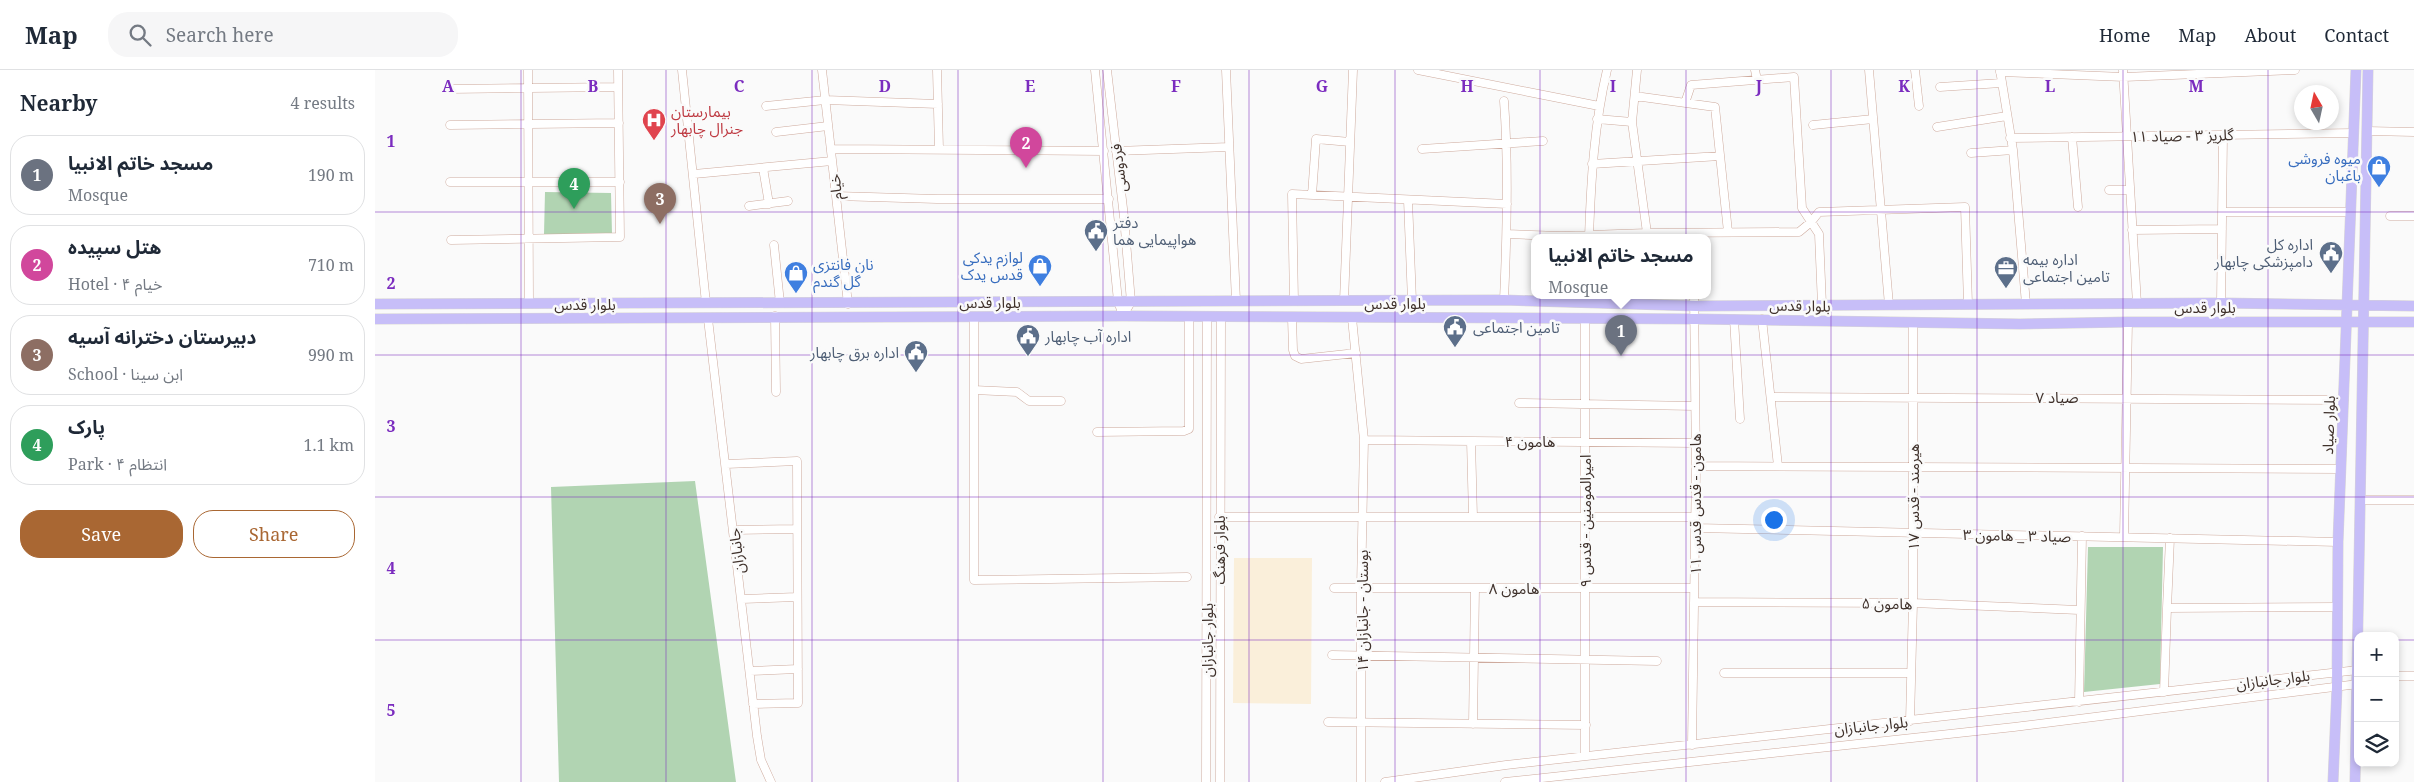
<!DOCTYPE html>
<html lang="en">
<head>
<meta charset="utf-8">
<style>
  body { margin:0; font-family:"Noto Serif","Noto Sans Arabic",serif; background:#f6f6f7; color:#1f2937 }
  .controls { position:absolute; right:15px; bottom:15px; display:grid; overflow:hidden; border-radius:10px; box-shadow:0 2px 8px #0003 }
  .controls button { width:45px; height:45px; display:grid; place-items:center; padding:0; border:0; border-bottom:1px solid #e0e1e3; background:#fff; color:#1f2937; font:25px sans-serif }
  .compass { position:absolute; left:1919px; top:15px; width:45px; height:45px; border-radius:50%; background:#fff; box-shadow:0 2px 8px #0003; rotate:351deg }
  .you { position:absolute; left:1398px; top:449px; width:18px; height:18px; margin:-12px; border:4px solid #fff; border-radius:50%; background:#1a73e8; box-shadow:0 0 0 8px #1a73e833 }
  .badge { display:grid; place-items:center; width:32px; height:32px; border-radius:50%; background:#a96733; color:#fff; font-size:16px; font-weight:700 }
  .pin { position:absolute; translate:-50% -41px; filter:drop-shadow(0 1px 2px #0008) }
  .pin::after { content:''; position:absolute; top:26px; width:18px; height:15px; background:inherit; clip-path:polygon(0 0,100% 0,50% 100%) }
  .popup { position:absolute; left:1156px; top:164px; width:180px; height:65px; box-sizing:border-box; display:grid; place-content:center; border-radius:10px; background:#fff; filter:drop-shadow(0 1px 4px #0005); font-size:16px; white-space:nowrap; color:#747a83 }
  .popup b { font-size:19px; color:#1f2937 }
  .popup::after { content:''; position:absolute; left:50%; top:100%; margin-left:-10px; border:10px solid transparent; border-top-color:#fff }
  .list { margin:0; padding:0; list-style:none }
  h2 { display:flex; justify-content:space-between; align-items:center; height:65px; margin:0; padding:0 20px; font-size:21px }
  h2 small { font-size:16px; font-weight:400; color:#747a83 }
  .list li { display:grid; grid-template-columns:32px 1fr auto; gap:15px; align-items:center; box-sizing:border-box; height:80px; margin:0 10px 10px; padding:0 10px; border:1px solid #e0e1e3; border-radius:20px }
  .list b { display:block; font-size:19px; white-space:nowrap }
  .list p { margin:0; font-size:16px; white-space:nowrap; color:#747a83 }
  .list em { font-size:16px; font-style:normal; color:#747a83 }
  .actions { display:flex; gap:10px; padding:15px 20px }
  .actions a { flex:1; padding:11px 0; border:1px solid #a96733; border-radius:20px; text-align:center; font-size:18px; color:#a96733 }
  .actions .main { background:#a96733; color:#fff }
  .icon { flex:none; width:28px; height:28px; fill:none; stroke:currentColor; stroke-width:2; stroke-linecap:round; stroke-linejoin:round }
  .map { position:relative; flex:none; width:2039px; height:712px; overflow:hidden }
  header { display:flex; align-items:center; gap:30px; box-sizing:border-box; height:70px; padding:0 25px; background:#fff; border-bottom:1px solid #e0e1e3 }
  header strong { font-size:24px }
  nav { display:flex; gap:28px; margin-inline-start:auto; font-size:18px }
  .search { width:350px; height:45px; background:#f6f6f7; display:flex; align-items:center; gap:12px; box-sizing:border-box; padding:0 18px; border-radius:20px; color:#747a83; font-size:19px }
  main { display:flex }
  aside { flex:1; background:#fff }
  .map>svg:first-child { display:block }
  .education { fill:#faefda }
  .green { fill:#b1d4b2 }
  .lines { fill:none; stroke-linecap:round; stroke-linejoin:round }
  .minor-casing { stroke:#ceaa9d; stroke-width:9 }
  .major-casing { stroke:#d9d6d5; stroke-width:11 }
  .minor { stroke:#fff; stroke-width:8 }
  .major { stroke:#c7bef8; stroke-width:10 }
  .grid { fill:none; stroke:#7b2cbf; stroke-width:1; stroke-opacity:0.55 }
  .labels { text-anchor:middle; dominant-baseline:central; stroke-width:5; stroke-linejoin:round; paint-order:stroke }
  .health-label { font-size:15px; fill:#be3a42; stroke:#fafafa; text-anchor:start }
  .street-label { font-size:15px; fill:#3f312b; stroke:#fafafa }
  .shop-label { font-size:15px; fill:#366cbe; stroke:#fafafa; text-anchor:end }
  .service-label { font-size:15px; fill:#4e5e75; stroke:#fafafa; text-anchor:start }
  .grid-label { font-size:16px; text-anchor:middle; font-weight:bold; fill:#7b2cbf; stroke:#fafafa; stroke-width:5; stroke-linejoin:round; paint-order:stroke }
</style>
</head>
<body>
<header>
<strong>Map</strong>
<div class="search"><svg class="icon" aria-label="search" viewBox="0 0 24 24"><circle cx="10" cy="10" r="6"/><path d="M15 15l6 6"/></svg>Search here</div>
<nav><a>Home</a><a>Map</a><a>About</a><a>Contact</a></nav>
</header>
<main>
<aside>
<h2>Nearby<small>4 results</small></h2>
<ul class="list">
<li><span class="badge" style="background:#6b7280">1</span><div><b>مسجد خاتم الانبیا</b><p>Mosque</p></div><em>190 m</em></li>
<li><span class="badge" style="background:#d1479c">2</span><div><b>هتل سپیده</b><p>Hotel · خیام ۴</p></div><em>710 m</em></li>
<li><span class="badge" style="background:#8d6e63">3</span><div><b>دبیرستان دخترانه آسیه</b><p>School · ابن سینا</p></div><em>990 m</em></li>
<li><span class="badge" style="background:#2e9e5b">4</span><div><b>پارک</b><p>Park · انتظام ۴</p></div><em>1.1 km</em></li>
</ul>
<div class="actions"><a class="main">Save</a><a>Share</a></div>
</aside>
<div class="map">
<svg width="2039" height="712" viewBox="0 0 2039 712">
  <rect width="100%" height="100%" fill="#fafafa"/>
  <path class="education" d="M859,488H937L936,634L858,633Z"/>
  <path class="green" d="M170,122L236,123L237,164H169Z
    M320,411L361,712H184L176,417Z
    M1713,477H1788L1785,614L1709,622Z"/>
  <g class="lines">
    <g class="minor-casing">
      <path id="minor" d="M153,0L154,233
        M307,0L331,233
        M447,0L473,234
        M562,0L564,79
        M720,0L743,231L748,246
        M732,0L749,147L756,232L748,246
        M851,0L861,231
        M1043,0L1224,36
        M1262,0L1257,52L1272,163
        M1380,0L1382,10
        M1494,0L1514,235
        M1540,0L1544,36
        M1625,0L1638,80L1651,234
        M1748,0L1762,234
        M1625,2L1749,7L1920,0
        M1565,17L1626,13
        M74,19L243,17
        M1260,26L1340,37L1353,162
        M1129,31C1134,97 1132,164 1129,230
        M1310,33L1316,15L1419,7L1427,138L1444,164L1447,235
        M391,36L450,30L563,34
        M1222,49L1257,52
        M75,55L244,53
        M1438,55L1498,49
        M1562,57L1632,46
        M1992,61L2039,62
        M401,62L453,56
        M1697,67L1703,137
        M1635,68L1979,63
        M456,79L729,81
        M1047,79L1168,71
        M741,81L854,77
        M1596,83L1638,80
        M1217,94L1345,86
        M388,98L394,134
        M319,104L457,91
        M75,112H245
        M1734,120H1755
        M937,125L941,69L975,72
        M461,126L562,129H734
        M1033,130L1037,231
        M374,136L413,131
        M1847,142H1975
        M2015,146H2039
        M1757,160L1847,159
        M1132,164L1186,166L1272,163L1424,162L1436,152L1444,142L1590,137L1593,234
        M1214,167C1216,111 1219,55 1232,0
        M76,170L245,167L243,0
        M399,175L405,233
        M919,231L917,124L1132,134
        M969,231L978,0
        M1846,233L1848,65
        M400,246L401,322
        M599,247V510L812,507
        M917,248L918,280L920,286L926,289L981,283
        M977,248L989,370L986,518V712
        M333,249L382,666L386,690L396,712
        M1359,249L1365,349
        M1387,249L1403,396
        M599,320L642,322L654,331H686
        M1396,327L1969,330
        M1144,333L1320,336
        M722,362L809,361L814,359V247
        M989,370L1320,373
        M1096,371L1098,447
        M351,394L422,391L423,633L378,634
        M1321,396L1966,399
        M1985,430H2039
        M844,447H1320
        M1320,458L1963,472
        M359,460L422,459
        M1749,467L1753,252
        M1795,468L1792,538L1963,537
        M959,518H1319
        M367,529L422,527
        M1319,532L1538,533L1704,540
        M957,585L1282,591
        M375,601L423,599
        M1349,603H1536
        M2020,606H2039
        M1789,622L1792,538
        M1704,632L1707,466
        M1535,651L1538,533V252
        M953,652L1211,655
        M1098,654L1100,518
        M1317,675L1321,396L1319,225
        M1210,686V248
        M831,712L832,247
        M845,712L846,247
        M1010,712L1131,695L1983,600
        M1130,712L1639,657L1983,614"/>
    </g>
    <g class="major-casing">
      <path id="major" d="M0,234L1129,230L1321,236L1846,233L2039,236
        M0,249L748,246L1321,249L1645,254L1753,252H2039
        M1958,712L1962,617L1963,472L1981,0
        M1980,712L1993,0"/>
    </g>
    <use href="#minor" class="minor"/>
    <use href="#major" class="major"/>
  </g>
  <path class="grid" d="M146,0V712M291,0V712M437,0V712M583,0V712M728,0V712M874,0V712M1020,0V712M1165,0V712M1311,0V712M1456,0V712M1602,0V712M1748,0V712M1893,0V712M0,142H2039M0,285H2039M0,427H2039M0,570H1983M2020,570H2039"/>
  <defs>
    <g id="hospital-pin" transform="scale(1.25)"><path d="M0 17L-7.5 6A9.5 9.5 0 1 1 7.5 6Z" fill="#e0444e" stroke="#fafafa"/><path d="M-5-5h3v3.5h4V-5h3V5h-3V1.5h-4V5h-3Z" fill="#fff"/></g>
    <g id="shop-pin" transform="scale(1.25)"><path d="M0 17L-7.5 6A9.5 9.5 0 1 1 7.5 6Z" fill="#3f7fe0" stroke="#fafafa"/><path d="M-5-2.5h2.3a2.7 3.5 0 0 1 5.4 0H5L5.5 6h-11ZM-1.5-2.5h3a1.5 2.3 0 0 0-3 0Z" fill="#fff"/></g>
    <g id="civic-pin" transform="scale(1.25)"><path d="M0 17L-7.5 6A9.5 9.5 0 1 1 7.5 6Z" fill="#5c6f8a" stroke="#fafafa"/><path d="M-.6-6.5H3V-4.5H.6V-3L4-1V1h2V6H-6V1h2V-1L-.6-3ZM-1.2 2.5V6h2.4V2.5Z" fill="#fff"/></g>
    <g id="office-pin" transform="scale(1.25)"><path d="M0 17L-7.5 6A9.5 9.5 0 1 1 7.5 6Z" fill="#5c6f8a" stroke="#fafafa"/><path d="M-6-3h4V-5.5h4V-3h4V5H-6ZM-1-4.5V-3h2v-1.5ZM-6 0V1H6V0Z" fill="#fff"/></g>
  </defs>
  <g fill-rule="evenodd">
    <use href="#hospital-pin" x="279" y="50"/>
    <use href="#shop-pin" x="2004" y="97"/>
    <use href="#civic-pin" x="721" y="161"/>
    <use href="#civic-pin" x="1956" y="183"/>
    <use href="#shop-pin" x="665" y="196"/>
    <use href="#office-pin" x="1631" y="198"/>
    <use href="#shop-pin" x="421" y="203"/>
    <use href="#civic-pin" x="1080" y="257"/>
    <use href="#civic-pin" x="653" y="266"/>
    <use href="#civic-pin" x="541" y="282"/>
  </g>
  <g class="labels">
    <g class="health-label">
      <text x="296" y="41">بیمارستان<tspan x="296" dy="17">جنرال چابهار</tspan></text>
    </g>
    <g class="street-label">
      <text transform="translate(1807 65) rotate(-1)">گلریز ۳ - صیاد ۱۱</text>
      <text transform="translate(743 98) rotate(-97)">فردوسی</text>
      <text transform="translate(460 117) rotate(-96)">خیام</text>
      <text x="615" y="232">بلوار قدس</text>
      <text x="1020" y="233">بلوار قدس</text>
      <text x="210" y="234">بلوار قدس</text>
      <text transform="translate(1425 235) rotate(1)">بلوار قدس</text>
      <text x="1830" y="237">بلوار قدس</text>
      <text x="1682" y="327">صیاد ۷</text>
      <text transform="translate(1953 355) rotate(-88)">بلوار صیاد</text>
      <text x="1155" y="371">هامون ۴</text>
      <text transform="translate(1538 427) rotate(-90)">هیرمند - قدس ۱۷</text>
      <text transform="translate(1320 434) rotate(-90)">هامون - قدس قدس ۱۱</text>
      <text transform="translate(1210 451) rotate(-90)">امیرالمومنین - قدس ۹</text>
      <text transform="translate(1642 465) rotate(1)">صیاد ۳ _ هامون ۳</text>
      <text transform="translate(844 480) rotate(-90)">بلوار فرهنگ</text>
      <text transform="translate(361 481) rotate(-97)">جانبازان</text>
      <text x="1139" y="518">هامون ۸</text>
      <text transform="translate(1512 533) rotate(1)">هامون ۵</text>
      <text transform="translate(987 541) rotate(-90)">بوستان - جانبازان ۱۴</text>
      <text transform="translate(832 570) rotate(-90)">بلوار جانبازان</text>
      <text transform="translate(1898 609) rotate(-7)">بلوار جانبازان</text>
      <text transform="translate(1496 655) rotate(-6)">بلوار جانبازان</text>
    </g>
    <g class="shop-label">
      <text x="1986" y="88">میوه فروشی<tspan x="1986" dy="17">باغبان</tspan></text>
      <text x="648" y="187">لوازم یدکی<tspan x="648" dy="17">قدس یدک</tspan></text>
      <text x="438" y="194" text-anchor="start">نان فانتزی<tspan x="438" dy="17">گل گندم</tspan></text>
    </g>
    <g class="service-label">
      <text x="738" y="152">دفتر<tspan x="738" dy="17">هواپیمایی هما</tspan></text>
      <text x="1938" y="174" text-anchor="end">اداره کل<tspan x="1938" dy="17">دامپزشکی چابهار</tspan></text>
      <text x="1648" y="189">اداره بیمه<tspan x="1648" dy="17">تامین اجتماعی</tspan></text>
      <text x="1098" y="257">تامین اجتماعی</text>
      <text x="670" y="266">اداره آب چابهار</text>
      <text x="524" y="282" text-anchor="end">اداره برق چابهار</text>
    </g>
  </g>
  <g class="grid-label">
    <text x="73" y="22">A</text>
    <text x="218" y="22">B</text>
    <text x="364" y="22">C</text>
    <text x="510" y="22">D</text>
    <text x="655" y="22">E</text>
    <text x="801" y="22">F</text>
    <text x="947" y="22">G</text>
    <text x="1092" y="22">H</text>
    <text x="1238" y="22">I</text>
    <text x="1384" y="22">J</text>
    <text x="1529" y="22">K</text>
    <text x="1675" y="22">L</text>
    <text x="1821" y="22">M</text>
    <text x="16" y="77">1</text>
    <text x="16" y="219">2</text>
    <text x="16" y="362">3</text>
    <text x="16" y="504">4</text>
    <text x="16" y="646">5</text>
  </g>
</svg>
<div class="controls">
<button>+</button>
<button>−</button>
<button><svg class="icon" aria-label="layers" viewBox="0 0 24 24"><path d="M12 4l9 5-9 5-9-5zM3 14l9 5 9-5"/></svg></button>
</div>
<svg class="compass" viewBox="-18 -18 36 36"><path d="M0-13l5 13h-10z" fill="#e53935"/><path d="M0 13l5-13h-10z" fill="#747a83"/></svg>
<div class="you"></div>
<div class="pin badge" style="left:1246px;top:286px;background:#6b7280">1</div>
<div class="popup"><b>مسجد خاتم الانبیا</b>Mosque</div>
<div class="pin badge" style="left:651px;top:98px;background:#d1479c">2</div>
<div class="pin badge" style="left:285px;top:154px;background:#8d6e63">3</div>
<div class="pin badge" style="left:199px;top:139px;background:#2e9e5b">4</div>
</div>
</main>
</body>
</html>
